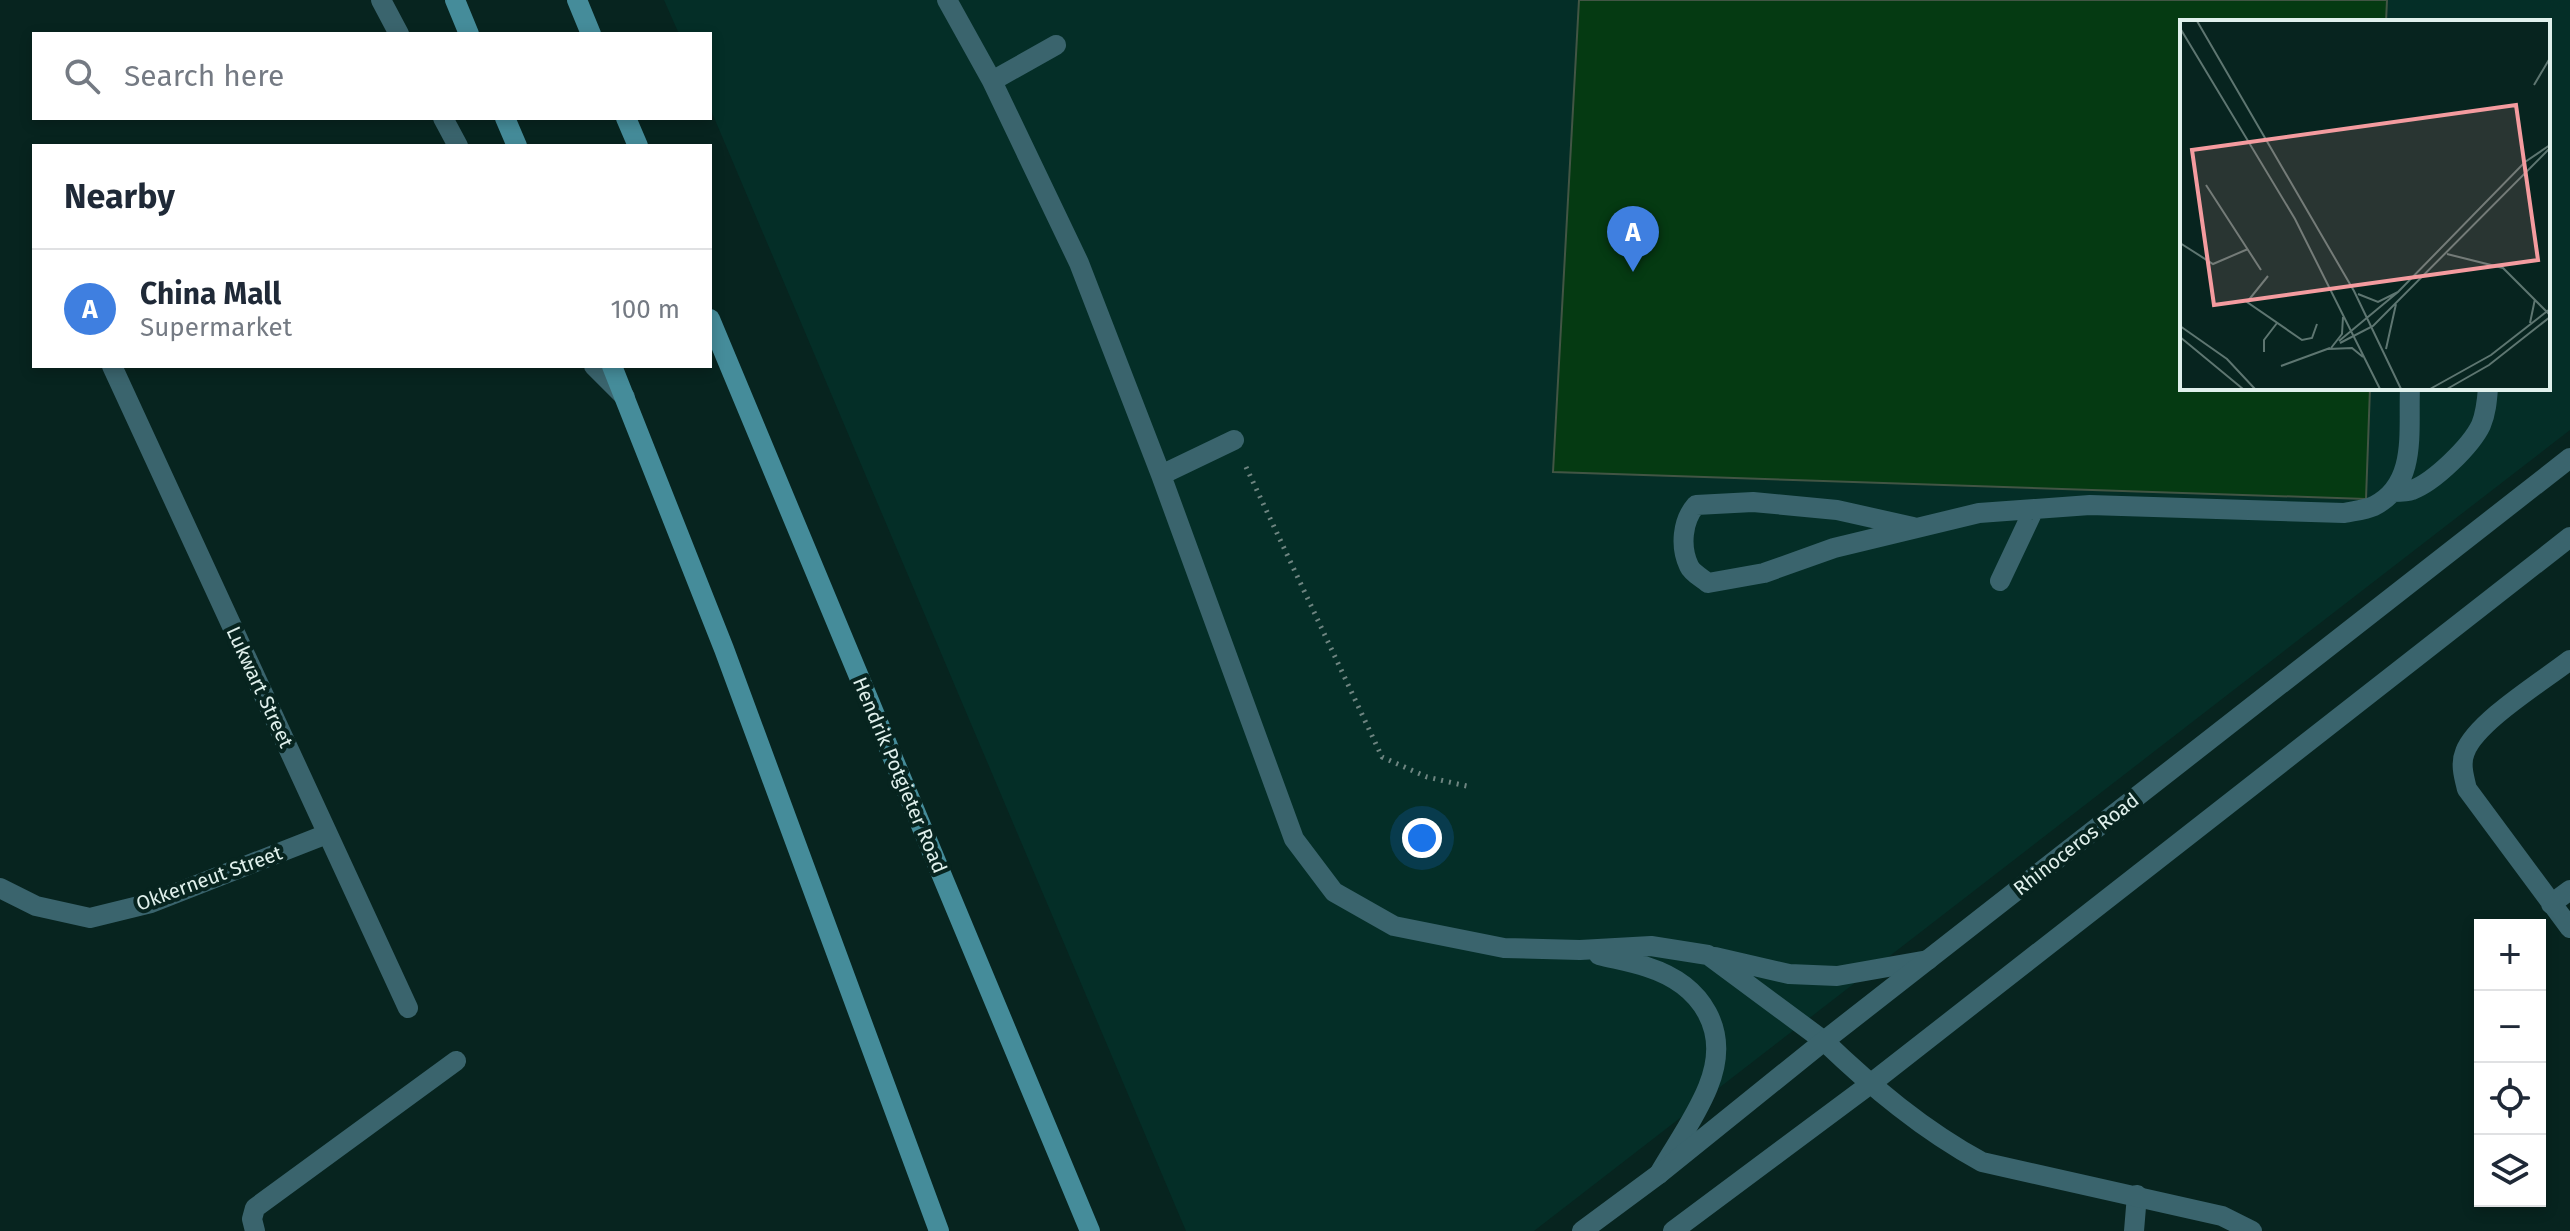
<!DOCTYPE html>
<html lang="en">
<head>
<meta charset="utf-8">
<style>
  body { margin:0; font-family:"Fira Sans",sans-serif; background:#f6f6f7; color:#1f2937 }
  .controls { position:absolute; right:24px; bottom:24px; display:grid; overflow:hidden; border-radius:0px; box-shadow:0 4px 12px #0003 }
  .controls button { width:72px; height:72px; display:grid; place-items:center; padding:0; border:0; border-bottom:2px solid #e0e1e3; background:#fff; color:#1f2937; font:40px sans-serif }
  .you { position:absolute; left:1422px; top:838px; width:28px; height:28px; margin:-20px; border:6px solid #fff; border-radius:50%; background:#1a73e8; box-shadow:0 0 0 12px #1a73e833 }
  .badge { display:grid; place-items:center; width:52px; height:52px; border-radius:50%; background:#7f5c66; color:#fff; font-size:26px; font-weight:700 }
  .pin { position:absolute; translate:-50% -66px; filter:drop-shadow(0 2px 4px #0008) }
  .pin::after { content:''; position:absolute; top:42px; width:28px; height:24px; background:inherit; clip-path:polygon(0 0,100% 0,50% 100%) }
  .list { margin:0; padding:0; list-style:none }
  h2 { display:flex; justify-content:space-between; align-items:center; height:104px; margin:0; padding:0 32px; font-size:34px }
  h2 small { font-size:26px; font-weight:400; color:#747a83 }
  .list li { display:grid; grid-template-columns:52px 1fr auto; gap:24px; align-items:center; box-sizing:border-box; height:120px; padding:0 32px; border-top:2px solid #e0e1e3 }
  .list b { display:block; font-size:30px; white-space:nowrap }
  .list p { margin:0; font-size:26px; white-space:nowrap; color:#747a83 }
  .list em { font-size:26px; font-style:normal; color:#747a83 }
  .icon { flex:none; width:44px; height:44px; fill:none; stroke:currentColor; stroke-width:2; stroke-linecap:round; stroke-linejoin:round }
  .map { position:relative; flex:none; width:2570px; height:1231px; overflow:hidden }
  .search { position:absolute; background:#fff; box-shadow:0 4px 12px #0003; left:32px; top:32px; width:680px; height:88px; display:flex; align-items:center; gap:20px; box-sizing:border-box; padding:0 28px; border-radius:0px; color:#747a83; font-size:30px }
  .panel { position:absolute; background:#fff; box-shadow:0 4px 12px #0003; left:32px; top:144px; width:680px; height:224px; border-radius:0px }
  .map>svg:first-child { display:block }
  .built { fill:#042e27; fill-rule:evenodd }
  .building { fill:#053a12; stroke:#425544; stroke-width:2 }
  .lines { fill:none; stroke-linecap:round; stroke-linejoin:round }
  .path { stroke:#6e8581; stroke-width:5; stroke-dasharray:2 6; stroke-linecap:butt }
  .service { stroke:#3a646d; stroke-width:20 }
  .minor { stroke:#3a646d; stroke-width:20 }
  .secondary { stroke:#458c9a; stroke-width:20 }
  .labels { text-anchor:middle; dominant-baseline:central; stroke-width:8; stroke-linejoin:round; paint-order:stroke }
  .street-label { font-size:20px; fill:#e0f0ec; stroke:#07241f }
  .inset-road { fill:none; stroke:#5e7671; stroke-width:2 }
  .view { fill:#f49b9f; fill-opacity:0.15; stroke:#f49b9f; stroke-width:4 }
  .inset-edge { fill:none; stroke:#e0f0ec; stroke-width:4 }
</style>
</head>
<body>
<div class="map">
<svg width="2570" height="1231" viewBox="0 0 2570 1231">
  <rect width="100%" height="100%" fill="#07241f"/>
  <path class="built" d="M664,0H2570V430L1534,1231H1186L710,108V34H679ZM2182,22H2548V388H2182Z"/>
  <path class="building" d="M1579,0H2387L2386,22H2182V388H2370L2366,499L1553,472Z"/>
  <g class="lines">
    <path class="path" d="M1246,467L1382,757L1427,777L1471,787"/>
    <path class="service" d="M381,0L399,34
      M947,0L992,81L1079,263L1161,475L1294,839L1334,892L1394,926L1504,948L1580,950L1651,946L1708,955L1824,1041
      M992,81L1056,45
      M443,118L458,146
      M594,366L625,397
      M1161,475L1234,440
      M2393,492C2399,492 2407,492 2412,490C2434,482 2471,446 2481,425C2486,413 2487,401 2488,388
      M1913,527L1837,510L1753,502L1696,505C1682,521 1680,547 1689,566C1692,573 1702,578 1708,583L1764,573L1834,548L1979,513L2090,505L2344,513C2353,511 2365,510 2374,506C2418,484 2408,430 2410,388
      M2000,581L2034,509
      M2570,660C2543,681 2476,722 2465,752C2460,764 2464,777 2467,789L2570,928
      M2551,904L2570,890
      M1599,955C1615,959 1632,962 1647,967C1703,985 1731,1031 1708,1087C1696,1117 1675,1146 1659,1174
      M1715,957L1789,974L1837,976L1928,960
      M2134,1231L2137,1195"/>
    <path class="minor" d="M112,366L408,1008
      M0,888L36,906L90,918L151,903L327,834
      M1824,1041C1872,1087 1923,1130 1982,1162L2222,1216L2252,1231
      M255,1231L252,1219L255,1208L456,1061
      M1582,1231L1659,1174L1824,1041L2570,458
      M1673,1231L1869,1085L2570,537"/>
    <path class="secondary" d="M455,0L469,34
      M577,0L591,34
      M505,118L517,146
      M626,118L638,146
      M710,319L1090,1231
      M612,366L724,649L939,1231"/>
  </g>
  <g class="labels">
    <g class="street-label">
      <text transform="translate(260 687) rotate(65)">Lukwart Street</text>
      <text transform="translate(900 775) rotate(67)">Hendrik Potgieter Road</text>
      <text transform="translate(2076 844) rotate(-38)">Rhinoceros Road</text>
      <text transform="translate(209 878) rotate(-20)">Okkerneut Street</text>
    </g>
  </g>
  <g transform="translate(2180 20)">
    <rect width="370" height="370" fill="#07241f"/>
    <path class="inset-road" d="M17,1L174,271L221,369M0,8L115,199L200,369M354,65L370,38M26,165L81,250M0,223L33,244L68,229M267,234L323,248L370,295M88,256L67,282L122,320L132,318L137,304M178,274L198,282L218,272M350,303L355,279M0,306L47,339L75,369M0,317L63,369M159,321L218,272L345,142L370,125M160,323L193,306L370,128M151,328L162,314L163,297M148,329L172,328L183,337M206,329L216,284M84,332V320L97,303M101,346L150,328M250,369L311,335L370,289M267,369L309,345L370,297"/>
    <path class="view" d="M336,85L358,240L34,285L12,130Z"/>
    <rect width="370" height="370" class="inset-edge"/>
  </g>
</svg>
<div class="controls">
<button>+</button>
<button>−</button>
<button><svg class="icon" aria-label="locate" viewBox="0 0 24 24"><circle cx="12" cy="12" r="6"/><path d="M12 2v4M12 18v4M2 12h4M18 12h4"/></svg></button>
<button><svg class="icon" aria-label="layers" viewBox="0 0 24 24"><path d="M12 4l9 5-9 5-9-5zM3 14l9 5 9-5"/></svg></button>
</div>
<div class="you"></div>
<div class="pin badge" style="left:1633px;top:272px;background:#3f7fe0">A</div>
<div class="search"><svg class="icon" aria-label="search" viewBox="0 0 24 24"><circle cx="10" cy="10" r="6"/><path d="M15 15l6 6"/></svg>Search here</div>
<section class="panel">
<h2>Nearby<small></small></h2>
<ul class="list">
<li><span class="badge" style="background:#3f7fe0">A</span><div><b>China Mall</b><p>Supermarket</p></div><em>100 m</em></li>
</ul>
</section>
</div>
</body>
</html>
